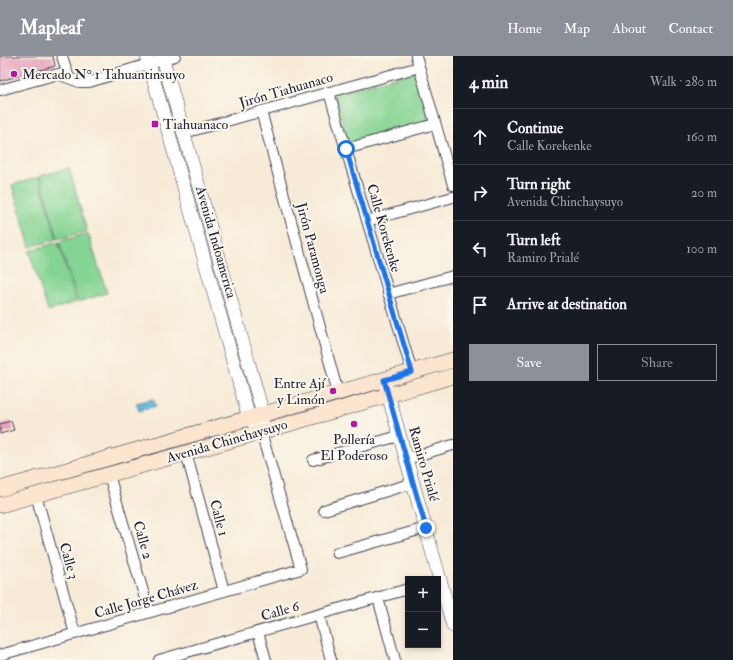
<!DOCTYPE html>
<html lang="en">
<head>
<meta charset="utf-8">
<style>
  body { margin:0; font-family:"IM FELL Double Pica",serif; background:#20242c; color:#f1f3f6 }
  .controls { position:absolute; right:12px; bottom:12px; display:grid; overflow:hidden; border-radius:0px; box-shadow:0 2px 6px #0003 }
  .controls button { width:36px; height:36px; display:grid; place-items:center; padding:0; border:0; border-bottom:1px solid #363941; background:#171b24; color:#f1f3f6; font:20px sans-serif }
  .stop { position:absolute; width:12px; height:12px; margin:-9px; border:3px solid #1a73e8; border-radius:50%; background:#fff }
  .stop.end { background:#1a73e8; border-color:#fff; box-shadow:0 1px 4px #0008 }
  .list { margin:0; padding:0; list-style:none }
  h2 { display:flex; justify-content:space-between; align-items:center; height:52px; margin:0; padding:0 16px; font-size:17px }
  h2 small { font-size:13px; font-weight:400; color:#9ea1a6 }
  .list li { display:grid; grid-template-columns:26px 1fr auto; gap:12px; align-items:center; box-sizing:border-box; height:56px; padding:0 16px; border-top:1px solid #363941 }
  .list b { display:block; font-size:15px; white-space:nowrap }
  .list p { margin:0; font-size:13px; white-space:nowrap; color:#9ea1a6 }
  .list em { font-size:13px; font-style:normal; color:#9ea1a6 }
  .actions { display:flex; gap:8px; padding:12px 16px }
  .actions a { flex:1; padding:9px 0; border:1px solid #8c9099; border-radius:0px; text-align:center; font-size:14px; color:#8c9099 }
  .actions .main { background:#8c9099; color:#fff }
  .icon { flex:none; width:22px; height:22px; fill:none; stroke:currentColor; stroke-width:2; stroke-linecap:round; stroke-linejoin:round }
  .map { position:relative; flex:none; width:453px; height:604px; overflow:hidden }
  header { display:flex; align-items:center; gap:24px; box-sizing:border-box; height:56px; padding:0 20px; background:#8c9099; color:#fff }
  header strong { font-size:19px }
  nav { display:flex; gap:22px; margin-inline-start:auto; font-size:14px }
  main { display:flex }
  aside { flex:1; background:#171b24 }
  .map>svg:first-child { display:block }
  .green { fill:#84d493; stroke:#537b67 }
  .water { fill:#5ab1d7; stroke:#3e6a89 }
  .building { fill:#e6a5bd }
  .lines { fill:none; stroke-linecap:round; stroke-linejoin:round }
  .minor-casing { stroke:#424052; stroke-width:12 }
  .tertiary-casing { stroke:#424052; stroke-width:14 }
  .secondary-casing { stroke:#424052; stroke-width:16 }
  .minor { stroke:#fff; stroke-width:10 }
  .tertiary { stroke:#fff; stroke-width:13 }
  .secondary { stroke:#fbe5cf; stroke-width:15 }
  .route { stroke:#1a73e8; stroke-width:5 }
  .poi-dot { fill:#b5179e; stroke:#fbf7ec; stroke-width:1.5 }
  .labels { text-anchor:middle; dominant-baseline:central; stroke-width:4; stroke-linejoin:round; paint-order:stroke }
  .poi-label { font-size:14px; fill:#22223b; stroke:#fbf7ec; text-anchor:start }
  .street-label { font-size:14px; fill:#22223b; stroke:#fbf7ec }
</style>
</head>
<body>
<header>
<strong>Mapleaf</strong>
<nav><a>Home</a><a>Map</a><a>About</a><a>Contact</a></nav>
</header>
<main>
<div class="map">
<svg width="453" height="604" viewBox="0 0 453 604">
  <rect width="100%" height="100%" fill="#fbf7ec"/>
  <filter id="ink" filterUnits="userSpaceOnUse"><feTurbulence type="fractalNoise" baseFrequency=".025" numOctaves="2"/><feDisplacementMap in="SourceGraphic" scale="8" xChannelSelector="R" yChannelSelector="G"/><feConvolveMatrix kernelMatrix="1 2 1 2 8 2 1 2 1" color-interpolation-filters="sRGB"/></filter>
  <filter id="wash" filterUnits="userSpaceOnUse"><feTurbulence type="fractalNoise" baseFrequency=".012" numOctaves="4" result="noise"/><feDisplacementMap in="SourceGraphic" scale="16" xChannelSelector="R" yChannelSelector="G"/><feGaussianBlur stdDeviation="0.9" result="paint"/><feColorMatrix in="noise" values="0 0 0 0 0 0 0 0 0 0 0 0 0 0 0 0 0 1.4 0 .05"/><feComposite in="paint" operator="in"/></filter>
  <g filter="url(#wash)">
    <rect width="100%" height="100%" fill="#f7ebd7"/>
    <path class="green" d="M416,15L430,67L349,90L334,38Z
      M69,112L87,175L58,183L40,120Z
      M39,121L57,183L30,191L12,129Z
      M88,177L107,237L78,246L59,186Z
      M58,186L76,246L48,255L29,195Z"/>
    <path class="water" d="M153,343L156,350L139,355L136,347Z"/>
    <g id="blocks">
      <path class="building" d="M0,0H53L55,10L0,25Z
        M11,365L14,374L0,378V368Z"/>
    </g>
  </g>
  <g filter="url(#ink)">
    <use href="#blocks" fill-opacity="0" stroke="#424052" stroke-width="1"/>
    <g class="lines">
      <g class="minor-casing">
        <path id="minor" d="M62,0L69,22
          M416,0L453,129
          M0,34L58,18L79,26H89L175,0
          M329,36L412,316
          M261,55L338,337
          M184,77L419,11
          M346,93L435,68
          M367,165L453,141
          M388,238L453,220
          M186,397L224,535
          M406,403L453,389
          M313,404L399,380
          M109,419L149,556
          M36,439L75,578
          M324,454L413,427
          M337,497L426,472
          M378,542L395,604
          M319,559L331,604
          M258,576L266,604
          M0,599L301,513L261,376
          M159,604L408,533"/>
      </g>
      <g class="tertiary-casing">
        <path id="tertiary" d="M147,0L249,362L261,376
          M162,0L263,358L262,368
          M384,324L453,570"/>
      </g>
      <g class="secondary-casing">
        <path id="secondary" d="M0,433L453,304
          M0,449L261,376L453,320"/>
      </g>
      <use href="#minor" class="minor"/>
      <use href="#tertiary" class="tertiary"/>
      <use href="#secondary" class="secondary"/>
    </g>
  </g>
  <g class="lines" filter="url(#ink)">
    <path class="route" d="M346,93L412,316L384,324L426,472"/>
  </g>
  <g class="poi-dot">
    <circle cx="14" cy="18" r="4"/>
    <rect x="151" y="64" width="8" height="8" rx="2"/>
    <circle cx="333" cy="335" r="4"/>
    <circle cx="354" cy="368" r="4"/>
  </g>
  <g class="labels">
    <g class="poi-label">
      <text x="22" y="18">Mercado N° 1 Tahuantinsuyo</text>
      <text x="163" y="68">Tiahuanaco</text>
      <text x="325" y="327" text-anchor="end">Entre Ají<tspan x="325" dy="16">y Limón</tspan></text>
      <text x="354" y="383" text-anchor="middle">Pollería<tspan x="354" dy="16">El Poderoso</tspan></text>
    </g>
    <g class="street-label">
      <text transform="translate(286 34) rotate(-16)">Jirón Tiahuanaco</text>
      <text transform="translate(384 172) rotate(74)">Calle Korekenke</text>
      <text transform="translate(216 186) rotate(74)">Avenida Indoamerica</text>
      <text transform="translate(313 192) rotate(75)">Jirón Paramonga</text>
      <text transform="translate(227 385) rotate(-16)">Avenida Chinchaysuyo</text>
      <text transform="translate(424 408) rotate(74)">Ramiro Prialé</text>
      <text transform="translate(219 462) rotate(75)">Calle 1</text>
      <text transform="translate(143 484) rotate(74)">Calle 2</text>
      <text transform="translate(69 505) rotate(74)">Calle 3</text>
      <text transform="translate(146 543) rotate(-16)">Calle Jorge Chávez</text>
      <text transform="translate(280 555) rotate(-16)">Calle 6</text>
    </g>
  </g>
</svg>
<div class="controls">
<button>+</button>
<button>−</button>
</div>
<div class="stop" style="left:346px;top:93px"></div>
<div class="stop end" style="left:426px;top:472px"></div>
</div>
<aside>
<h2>4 min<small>Walk · 280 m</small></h2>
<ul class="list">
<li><svg class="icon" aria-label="ahead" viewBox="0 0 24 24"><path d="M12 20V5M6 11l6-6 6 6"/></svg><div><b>Continue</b><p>Calle Korekenke</p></div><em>160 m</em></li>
<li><svg class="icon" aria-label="right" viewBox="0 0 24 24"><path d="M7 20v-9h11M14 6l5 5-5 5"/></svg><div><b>Turn right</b><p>Avenida Chinchaysuyo</p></div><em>20 m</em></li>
<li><svg class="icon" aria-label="left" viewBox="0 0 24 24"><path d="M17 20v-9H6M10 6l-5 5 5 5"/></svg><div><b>Turn left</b><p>Ramiro Prialé</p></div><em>100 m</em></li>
<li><svg class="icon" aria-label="arrive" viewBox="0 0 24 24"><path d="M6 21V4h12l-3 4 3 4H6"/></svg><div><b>Arrive at destination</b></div></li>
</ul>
<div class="actions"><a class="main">Save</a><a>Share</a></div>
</aside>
</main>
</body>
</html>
